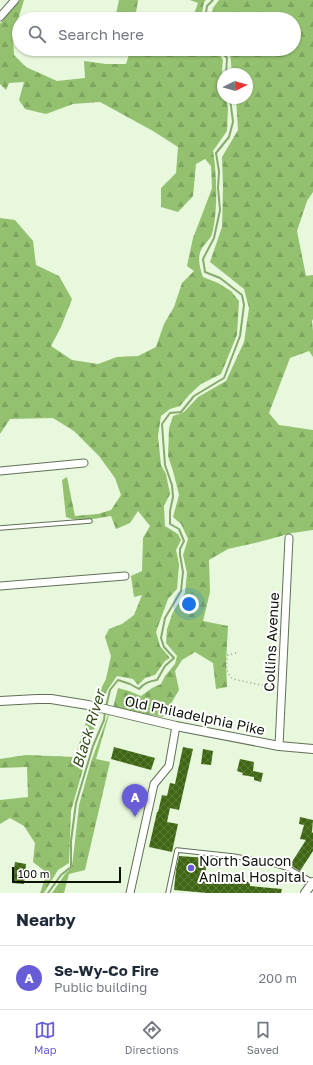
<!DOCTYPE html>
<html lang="en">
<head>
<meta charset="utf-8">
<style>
  body { margin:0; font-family:"Golos Text",sans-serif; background:#f6f6f7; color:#1f2937 }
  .compass { position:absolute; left:217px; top:68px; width:36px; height:36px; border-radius:50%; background:#fff; box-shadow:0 1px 3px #0004; rotate:85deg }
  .scale { position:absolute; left:12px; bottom:10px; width:109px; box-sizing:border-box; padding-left:4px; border:2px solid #0c1208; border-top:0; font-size:11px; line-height:14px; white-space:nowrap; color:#0c1208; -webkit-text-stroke:3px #fff; paint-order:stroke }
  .you { position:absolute; left:189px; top:604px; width:14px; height:14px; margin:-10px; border:3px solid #fff; border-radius:50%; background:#1a73e8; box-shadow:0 0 0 6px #1a73e833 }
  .badge { display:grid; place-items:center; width:26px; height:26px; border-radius:50%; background:#675dd7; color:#fff; font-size:13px; font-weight:700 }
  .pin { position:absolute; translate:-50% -33px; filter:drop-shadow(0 1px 2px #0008) }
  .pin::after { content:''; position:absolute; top:21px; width:14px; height:12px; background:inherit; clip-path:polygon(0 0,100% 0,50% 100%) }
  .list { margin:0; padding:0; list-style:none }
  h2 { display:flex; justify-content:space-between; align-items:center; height:52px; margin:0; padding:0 16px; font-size:17px }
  h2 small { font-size:13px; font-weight:400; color:#747a83 }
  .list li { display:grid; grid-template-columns:26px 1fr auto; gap:12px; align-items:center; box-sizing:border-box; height:64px; padding:0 16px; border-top:1px solid #e0e1e3 }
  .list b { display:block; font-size:15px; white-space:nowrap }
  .list p { margin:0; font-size:13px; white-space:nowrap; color:#747a83 }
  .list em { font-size:13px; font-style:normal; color:#747a83 }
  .icon { flex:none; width:22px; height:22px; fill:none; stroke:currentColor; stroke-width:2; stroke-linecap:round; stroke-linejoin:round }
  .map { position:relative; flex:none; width:313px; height:893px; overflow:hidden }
  .search { position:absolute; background:#fff; box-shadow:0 1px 3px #0004; left:12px; right:12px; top:12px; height:44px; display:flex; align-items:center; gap:10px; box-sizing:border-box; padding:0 14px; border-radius:22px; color:#747a83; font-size:15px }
  .sheet { height:116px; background:#fff }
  nav { display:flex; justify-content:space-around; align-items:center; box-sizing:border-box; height:56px; border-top:1px solid #e0e1e3; background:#fff; font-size:11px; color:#747a83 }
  nav a { display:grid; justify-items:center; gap:2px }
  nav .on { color:#675dd7 }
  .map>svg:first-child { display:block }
  .forest { fill:url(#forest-firs) }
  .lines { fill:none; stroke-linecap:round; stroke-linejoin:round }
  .stream { stroke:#86a96c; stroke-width:2 }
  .building { fill:url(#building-cross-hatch) }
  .service-casing { stroke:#627058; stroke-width:5.5 }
  .minor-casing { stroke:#627058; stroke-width:9 }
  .tertiary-casing { stroke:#627058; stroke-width:10 }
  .path { stroke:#929f8a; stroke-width:1.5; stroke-dasharray:1 3; stroke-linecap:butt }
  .service { stroke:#fff; stroke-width:3.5 }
  .minor { stroke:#fff; stroke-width:7 }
  .tertiary { stroke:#fff; stroke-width:8 }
  .poi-dot { fill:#675dd7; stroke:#fff; stroke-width:1.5 }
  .labels { text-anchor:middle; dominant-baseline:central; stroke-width:4; stroke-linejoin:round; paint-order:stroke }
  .street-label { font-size:14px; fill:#0c1208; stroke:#fff }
  .poi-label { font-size:14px; fill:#0c1208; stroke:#fff; text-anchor:start }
  .water-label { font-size:15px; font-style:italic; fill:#304d14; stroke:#fff }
</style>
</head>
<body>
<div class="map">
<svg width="313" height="893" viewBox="0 0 313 893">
  <defs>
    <pattern id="forest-firs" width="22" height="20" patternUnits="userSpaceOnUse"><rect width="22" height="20" fill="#93c16f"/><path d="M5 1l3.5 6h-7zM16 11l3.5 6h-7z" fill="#7ea55f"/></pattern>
    <pattern id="building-cross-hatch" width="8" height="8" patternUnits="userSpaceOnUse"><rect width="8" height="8" fill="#3f6713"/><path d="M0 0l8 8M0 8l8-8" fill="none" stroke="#5d7b3c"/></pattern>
  </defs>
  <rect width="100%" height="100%" fill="#e7f8dc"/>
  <path class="forest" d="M18,0H24L13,36L14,55L26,67L57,81L85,78L84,61L106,64H126L131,49H216L223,60C221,73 223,85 223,98H226L228,108L227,131L213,151C217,174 218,212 212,234C210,240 204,244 201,250C197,258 200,268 203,277L218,283L231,291L239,301L237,335L221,374L201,384L190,394L180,406L170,409L161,416L158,436L161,465L166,474L170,494L164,506L165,526L178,534L181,540L176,550L179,564L177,589L168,599L156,632L160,646L170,658L165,661L155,675L145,678L138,685L133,679L117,676L108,689L102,703L95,701L106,679L111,656L105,637L109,629L122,624L134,615L142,595L134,597L131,576L142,571L143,538L150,526L138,511L130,523L116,529L111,516C97,518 79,523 66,517L62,480L67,477L75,516L98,514L111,510L121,495L115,478L99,456L74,431L53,418L10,419L0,434V218L15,220L33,241L36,265L59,276L72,299L61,327L51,346L72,360L98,364L117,357L138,356L156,347L164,324L174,307L182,283L194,271L187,266L193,238L205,207L212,188L211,166L205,159L196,164L193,196L178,212L161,207V188L176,173L178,147L153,131L100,102L73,104L46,114L25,109L19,100L24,82L9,83L6,90L0,84V24Z
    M119,0H138L135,19H115Z
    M190,0H206L204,2L201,19H173L194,14L198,3Z
    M219,0H313V192L307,201L297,231L306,276L313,275V319L312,321L313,331V357L309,351L290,358L269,413L279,425L313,430V530L292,533L259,542L228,549L209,560L210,592L203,621L228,626L226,663L227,687L216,689L213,663L195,652L182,660L175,671L179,690L163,717L113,708L118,688L129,691L141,696L152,688L161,684L165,676L175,664L177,656L166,643L167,629L173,612L185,593L187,573L183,555L188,539L181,524L173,517L179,495L173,471L168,456L169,428L173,416L184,412L198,397L226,381L244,342L249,308L244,289L210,262L222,227L223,188L222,157L238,130L236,98H247V74H232L230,52L224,49H294V19H210L213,8Z
    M89,713H99L71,811L69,863L58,870L44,893H40L47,873L33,862L35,843L24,826L10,818L0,824V800L28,797L27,767L0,768V759L26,755L75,757Z
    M108,715H109L96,759L110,762L85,870L69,874L64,893H52L65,874L72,867L79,805L91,762Z"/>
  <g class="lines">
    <path class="stream" d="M205,19L207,6L213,0
      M219,49L227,58L226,74
      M106,707L110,690L118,680L130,684L139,689C144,683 149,681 157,680L165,666L174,658L164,647L161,638L165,618L181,591L183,572L180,555V549L184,541L179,529L170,524V511L173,497L172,485L165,465L162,424L170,413L181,412L194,396L224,378L240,336L244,305L242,295L220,278L205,272L203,259L214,238L220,210L218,188L219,171L216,153L229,137L233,122L230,98
      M48,893L61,875L71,867V841L76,803L93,746L104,720L105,712"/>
  </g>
  <path class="building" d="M114,747L155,758L151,770L111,759Z
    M183,747L193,749L179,810L170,808L167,822L178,824L172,852L149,847L157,812H158L162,795L167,796L170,783L175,784Z
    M203,749L213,751L211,765L201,764Z
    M240,759L254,762L253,771L263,773L261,782L254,780V777L242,775L243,773L237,771Z
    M300,817L313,820L312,832L313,833V851L300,871L290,865L306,840L300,839L304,825L299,824Z
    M179,856L207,858L205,878L250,882V886L282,889L281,893H207L174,890L176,870Z
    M15,862L26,864L24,884L12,883Z"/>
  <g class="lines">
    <g class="service-casing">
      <path id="service" d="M0,528L90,521
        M168,893L177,850L233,856L270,863L290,869L313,882"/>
    </g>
    <g class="minor-casing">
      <path id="minor" d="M0,17L15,0
        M0,471L84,463
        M0,586L125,576
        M279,746L289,538
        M130,893L154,784L169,766L176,726"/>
    </g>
    <g class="tertiary-casing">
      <path id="tertiary" d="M0,701L37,699H51L88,705L176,726L279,746L313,749
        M305,893L313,882"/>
    </g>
    <path class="path" d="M236,653L228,655C226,663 225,673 233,679L275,688"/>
    <use href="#service" class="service"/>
    <use href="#minor" class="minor"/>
    <use href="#tertiary" class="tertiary"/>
  </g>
  <circle class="poi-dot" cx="191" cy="868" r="4"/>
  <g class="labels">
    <g class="street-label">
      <text transform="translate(271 642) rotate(-87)">Collins Avenue</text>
      <text transform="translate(195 715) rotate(12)">Old Philadelphia Pike</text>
    </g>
    <g class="poi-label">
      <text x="199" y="860">North Saucon<tspan x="199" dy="16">Animal Hospital</tspan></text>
    </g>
    <g class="water-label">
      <text transform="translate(88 729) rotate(-73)">Black River</text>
    </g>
  </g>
</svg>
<svg class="compass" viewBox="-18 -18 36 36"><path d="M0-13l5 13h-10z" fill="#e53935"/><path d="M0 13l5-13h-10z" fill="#747a83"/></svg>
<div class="scale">100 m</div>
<div class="you"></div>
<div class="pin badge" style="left:135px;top:817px">A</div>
<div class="search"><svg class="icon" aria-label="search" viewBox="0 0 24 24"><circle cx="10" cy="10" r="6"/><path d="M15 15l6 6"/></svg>Search here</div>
</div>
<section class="sheet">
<h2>Nearby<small></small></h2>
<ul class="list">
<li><span class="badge">A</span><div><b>Se-Wy-Co Fire</b><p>Public building</p></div><em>200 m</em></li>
</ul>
</section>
<nav>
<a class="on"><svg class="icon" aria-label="map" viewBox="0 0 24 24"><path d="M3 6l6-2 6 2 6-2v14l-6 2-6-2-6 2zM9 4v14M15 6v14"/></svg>Map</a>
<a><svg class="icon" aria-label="directions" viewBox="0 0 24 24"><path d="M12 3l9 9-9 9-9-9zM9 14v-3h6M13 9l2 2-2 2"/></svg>Directions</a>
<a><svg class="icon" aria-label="saved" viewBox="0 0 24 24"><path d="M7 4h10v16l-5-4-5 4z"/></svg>Saved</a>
</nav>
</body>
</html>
